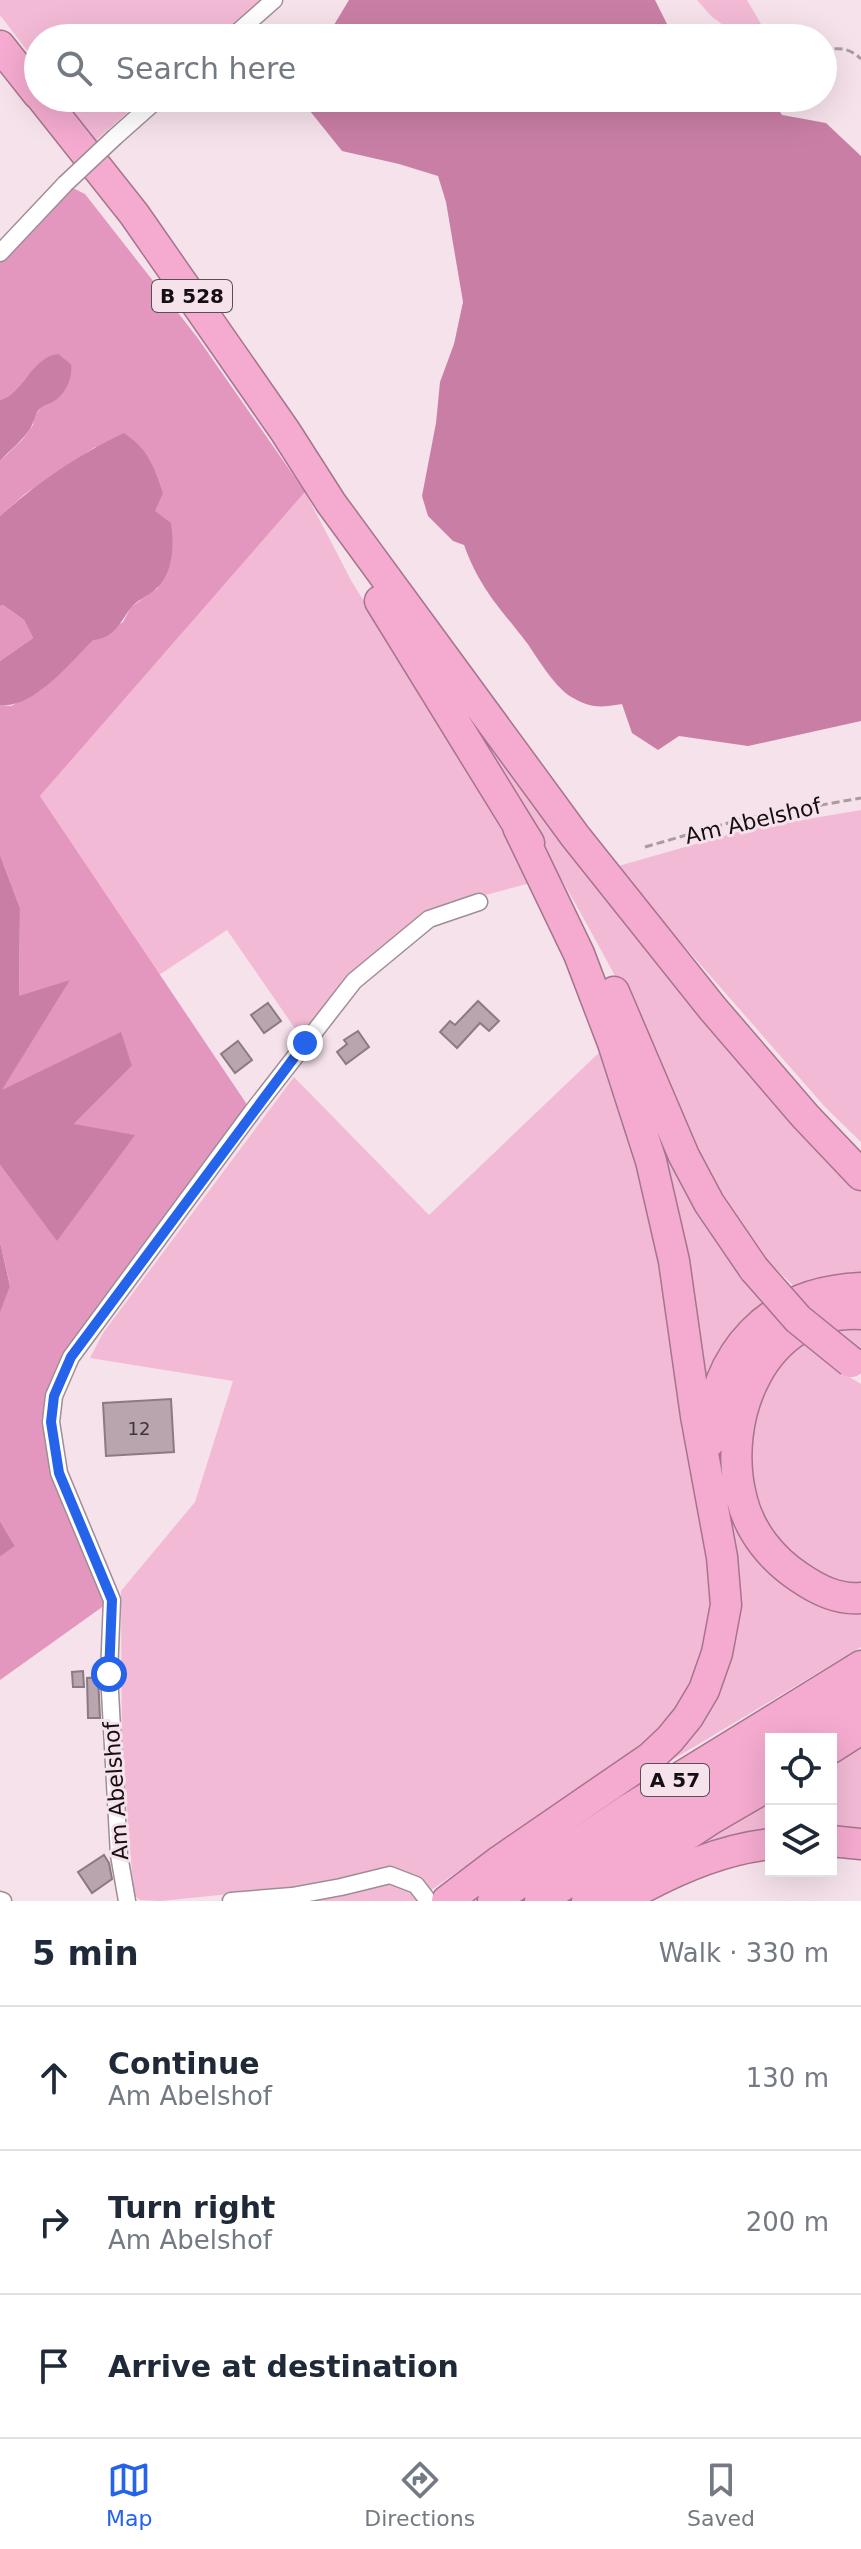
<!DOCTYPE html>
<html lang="en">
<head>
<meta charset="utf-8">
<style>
  body { margin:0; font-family:"DejaVu Sans",sans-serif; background:#f6f6f7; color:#1f2937 }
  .controls { position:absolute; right:24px; bottom:24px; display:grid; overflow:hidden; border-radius:0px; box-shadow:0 8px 32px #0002 }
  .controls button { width:72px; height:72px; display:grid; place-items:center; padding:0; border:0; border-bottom:2px solid #e0e1e3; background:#fff; color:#1f2937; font:40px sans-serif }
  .stop { position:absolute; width:24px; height:24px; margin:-18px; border:6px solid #2563eb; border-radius:50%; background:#fff }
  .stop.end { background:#2563eb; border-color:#fff; box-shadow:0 2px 8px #0008 }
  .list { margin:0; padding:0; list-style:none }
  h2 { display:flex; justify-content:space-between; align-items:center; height:104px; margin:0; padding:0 32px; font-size:34px }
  h2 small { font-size:26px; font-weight:400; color:#747a83 }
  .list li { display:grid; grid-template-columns:52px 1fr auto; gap:24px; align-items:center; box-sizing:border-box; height:144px; padding:0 32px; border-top:2px solid #e0e1e3 }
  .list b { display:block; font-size:30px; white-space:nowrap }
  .list p { margin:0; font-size:26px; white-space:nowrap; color:#747a83 }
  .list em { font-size:26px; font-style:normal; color:#747a83 }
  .icon { flex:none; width:44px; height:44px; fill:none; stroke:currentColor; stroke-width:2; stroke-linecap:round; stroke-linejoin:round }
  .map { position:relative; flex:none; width:861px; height:1901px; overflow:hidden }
  .search { position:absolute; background:#fff; box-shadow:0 8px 32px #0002; left:24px; right:24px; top:24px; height:88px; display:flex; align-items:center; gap:20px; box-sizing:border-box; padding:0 28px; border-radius:44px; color:#747a83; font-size:30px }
  .sheet { height:536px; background:#fff }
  nav { display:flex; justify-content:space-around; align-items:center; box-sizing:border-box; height:112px; border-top:2px solid #e0e1e3; background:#fff; font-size:22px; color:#747a83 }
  nav a { display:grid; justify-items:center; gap:4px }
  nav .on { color:#2563eb }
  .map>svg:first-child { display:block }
  .green { fill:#f3bad6 }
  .forest { fill:#e497be }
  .water { fill:#c97fa5 }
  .building { fill:#b8a5ae; stroke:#8c7a83; stroke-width:2 }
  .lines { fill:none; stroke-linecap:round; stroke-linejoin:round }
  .street-casing { stroke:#9f8d95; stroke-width:19 }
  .highway-casing { stroke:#a6748d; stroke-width:33 }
  .path { stroke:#aa9ba2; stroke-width:3; stroke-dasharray:8 4; stroke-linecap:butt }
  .street { stroke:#fff; stroke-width:16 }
  .highway { stroke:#f4abcf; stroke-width:30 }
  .street-bridge-casing { stroke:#9f8d95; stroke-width:19; stroke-linecap:butt }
  .highway-bridge-casing { stroke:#a6748d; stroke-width:33; stroke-linecap:butt }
  .street-bridge { stroke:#fff; stroke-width:16 }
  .highway-bridge { stroke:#f4abcf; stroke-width:30 }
  .route { stroke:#2563eb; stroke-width:10 }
  .labels { text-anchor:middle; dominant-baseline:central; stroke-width:6; stroke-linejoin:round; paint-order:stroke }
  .number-label { font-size:18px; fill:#3e3439 }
  .shield { fill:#f6e2eb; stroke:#584e53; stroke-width:2 }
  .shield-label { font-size:20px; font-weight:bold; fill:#150f12 }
  .street-label { font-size:22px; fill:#150f12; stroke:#f6e2eb }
</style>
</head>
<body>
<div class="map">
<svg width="861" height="1901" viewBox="0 0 861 1901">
  <rect width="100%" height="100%" fill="#f6e2eb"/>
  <path class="green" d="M0,0H261L216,38H38V65L0,15Z
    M697,0H747L769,38H741L711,16Z
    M63,98H144L95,141Z
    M305,492L352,582L516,847L534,882L478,897L429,919L354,981L305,1043L227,930L159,975L40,796Z
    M432,662L772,1093L861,1192V1277L795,1287C779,1272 762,1257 749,1240C696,1170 672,1084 632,1008C570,889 501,776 432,662Z
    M861,810V1142L825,1107L615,867L748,829Z
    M605,1047L643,1176L666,1282L714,1597L705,1652L687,1692L669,1720L648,1742L431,1890L406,1871L391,1868L370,1871L326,1884L161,1901L140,1900L134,1895L122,1755L121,1591L195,1502L233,1381L90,1358L103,1333L294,1077L429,1215Z
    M643,1101L775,1306L707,1418Z
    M861,1322V1355L828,1325Z
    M800,1336L831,1366L861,1384V1590L791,1563L748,1492L749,1406Z
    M750,1368L748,1534L861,1606V1647L667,1763L665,1759L708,1706L720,1421Z
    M861,1744V1838L831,1835V1762Z
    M771,1798V1838L640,1882Z
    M405,1879L421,1901H231Z"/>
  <path class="forest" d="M65,184L85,194L197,337L305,492L40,796L252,1112L54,1396L59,1473L112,1600L0,1680V1557L15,1546L0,1521V1313L10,1285L0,1242V1165L57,1240L134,1135L73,1125L132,1066L1,1091L69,981L19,997L20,908L0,855V705L11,706L41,690L93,639L123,622L131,607L158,588L155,511L95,447L25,494L0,516V461L22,440L33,425L34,417L43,405L53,402L60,393L71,364L58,355C30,358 24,393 0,400V253Z
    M3,605L24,620L33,638L0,661V606Z"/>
  <path class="water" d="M349,0H655L674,38H326Z
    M311,98H771L782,115L826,123L861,156V721L748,746L679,736L658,750L632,733L622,704C602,707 593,709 575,699C556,690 539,660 527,643C500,608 480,589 464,545L453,541L428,516L422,496L436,423L440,382L454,344L463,302L446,202L438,176L399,164L342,151L310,111Z
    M58,354L71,364C73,378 66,394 53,402C50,404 45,404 42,407C34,413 35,421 30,429C22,441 10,450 0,461V400C24,393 30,358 58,354Z
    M124,433C149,450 153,465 163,493L155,511L171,523C174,545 174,572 156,589C148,597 136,600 130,609C119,624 114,638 93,640C72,661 32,710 0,705V661L33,638L24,620L3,605L0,606V516C37,483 79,454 124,433Z
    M0,855L20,908L19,996L70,980L2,1090L121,1032L132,1066L74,1124L135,1135L57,1241L0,1165Z
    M0,1242L10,1286L0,1313Z
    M0,1521L15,1546L0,1557Z"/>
  <path class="building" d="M478,1001L499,1021L489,1031L480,1023L457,1048L440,1032L450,1021L455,1025Z
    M268,1003L281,1021L264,1033L251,1015Z
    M358,1031L369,1047L346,1064L337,1052L347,1044L344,1040Z
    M238,1041L252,1060L235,1073L221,1054Z
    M171,1399L174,1452L106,1456L103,1403Z
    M83,1671L84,1687H73L72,1672Z
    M98,1677L100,1718H88L87,1678Z
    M104,1855L109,1863L112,1879L92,1893L78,1872Z"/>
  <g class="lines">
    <g class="street-casing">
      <path id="street" d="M231,38L274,0
        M115,137L159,98
        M0,253L65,184
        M0,1900L3,1901
        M127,1901L119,1855L109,1674L112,1600L59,1473L51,1422L54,1396L71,1357L252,1112L354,981L429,919L479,902
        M231,1901L292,1896L341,1887L390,1875L416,1885L426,1898"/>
    </g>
    <g class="highway-casing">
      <path id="highway" d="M0,46L38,94
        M42,98L134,214L285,431L331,503L575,836L713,1009L805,1116L861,1175
        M380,601L529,843
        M614,992L684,1156L709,1203L754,1269
        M861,1314C763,1309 720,1419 742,1500C750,1532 772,1559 799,1577C818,1590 838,1600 861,1598
        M709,1442C714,1351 769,1292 861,1288
        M792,1739L861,1697
        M831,1748L861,1729
        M831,1841L861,1844
        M447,1901L501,1860L651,1757L670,1739L688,1717L704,1690L717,1653L726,1605L722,1557L696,1416L674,1261L651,1161L613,1043L579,954L518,827
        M493,1901L629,1809L861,1666
        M540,1901L640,1833L771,1752
        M587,1901L711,1819L771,1784
        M619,1901C665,1874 718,1849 771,1844"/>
    </g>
    <path class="path" d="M823,52C837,46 850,48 861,59
      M645,847L742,819L861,798"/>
    <use href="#street" class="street"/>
    <use href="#highway" class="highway"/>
    <g class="street-bridge-casing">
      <path id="street-bridge" d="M65,184L115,137"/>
    </g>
    <g class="highway-bridge-casing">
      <path id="highway-bridge" d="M754,1269L798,1319L851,1362"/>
    </g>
    <use href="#street-bridge" class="street-bridge"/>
    <use href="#highway-bridge" class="highway-bridge"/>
  </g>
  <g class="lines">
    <path class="route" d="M109,1674L112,1600L59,1473L51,1422L54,1396L71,1357L305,1043"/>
  </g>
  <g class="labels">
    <g class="number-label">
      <text x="139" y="1428">12</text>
    </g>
    <g class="shield">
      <rect x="152" y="280" width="80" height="32" rx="6"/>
      <rect x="641" y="1764" width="68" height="32" rx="6"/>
    </g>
    <g class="shield-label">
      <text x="192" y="296">B 528</text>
      <text x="675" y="1780">A 57</text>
    </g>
    <g class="street-label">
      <text transform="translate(753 821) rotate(-13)">Am Abelshof</text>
      <text transform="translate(116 1791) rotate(-94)">Am Abelshof</text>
    </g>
  </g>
</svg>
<div class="controls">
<button><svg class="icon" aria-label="locate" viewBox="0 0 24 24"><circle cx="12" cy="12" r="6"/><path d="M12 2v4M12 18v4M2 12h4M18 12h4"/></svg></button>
<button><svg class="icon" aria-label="layers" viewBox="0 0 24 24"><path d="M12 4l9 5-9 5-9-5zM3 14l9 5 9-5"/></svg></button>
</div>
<div class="stop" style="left:109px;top:1674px"></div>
<div class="stop end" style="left:305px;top:1043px"></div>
<div class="search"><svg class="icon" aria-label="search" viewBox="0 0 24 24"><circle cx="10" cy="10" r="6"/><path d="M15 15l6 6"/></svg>Search here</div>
</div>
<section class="sheet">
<h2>5 min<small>Walk · 330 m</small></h2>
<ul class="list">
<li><svg class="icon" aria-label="ahead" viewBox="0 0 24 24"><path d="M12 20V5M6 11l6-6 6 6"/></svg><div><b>Continue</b><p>Am Abelshof</p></div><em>130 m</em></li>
<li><svg class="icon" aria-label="right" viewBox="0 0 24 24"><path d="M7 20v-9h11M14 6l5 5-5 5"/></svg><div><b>Turn right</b><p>Am Abelshof</p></div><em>200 m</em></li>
<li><svg class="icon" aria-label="arrive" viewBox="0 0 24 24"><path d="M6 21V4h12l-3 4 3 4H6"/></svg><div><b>Arrive at destination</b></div></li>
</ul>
</section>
<nav>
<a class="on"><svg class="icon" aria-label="map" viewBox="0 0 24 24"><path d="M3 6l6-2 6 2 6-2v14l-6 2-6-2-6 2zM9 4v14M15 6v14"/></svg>Map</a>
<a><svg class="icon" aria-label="directions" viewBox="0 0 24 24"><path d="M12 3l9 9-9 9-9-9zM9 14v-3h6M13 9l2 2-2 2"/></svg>Directions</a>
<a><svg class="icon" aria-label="saved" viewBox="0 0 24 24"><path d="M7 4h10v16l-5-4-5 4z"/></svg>Saved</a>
</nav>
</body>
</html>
